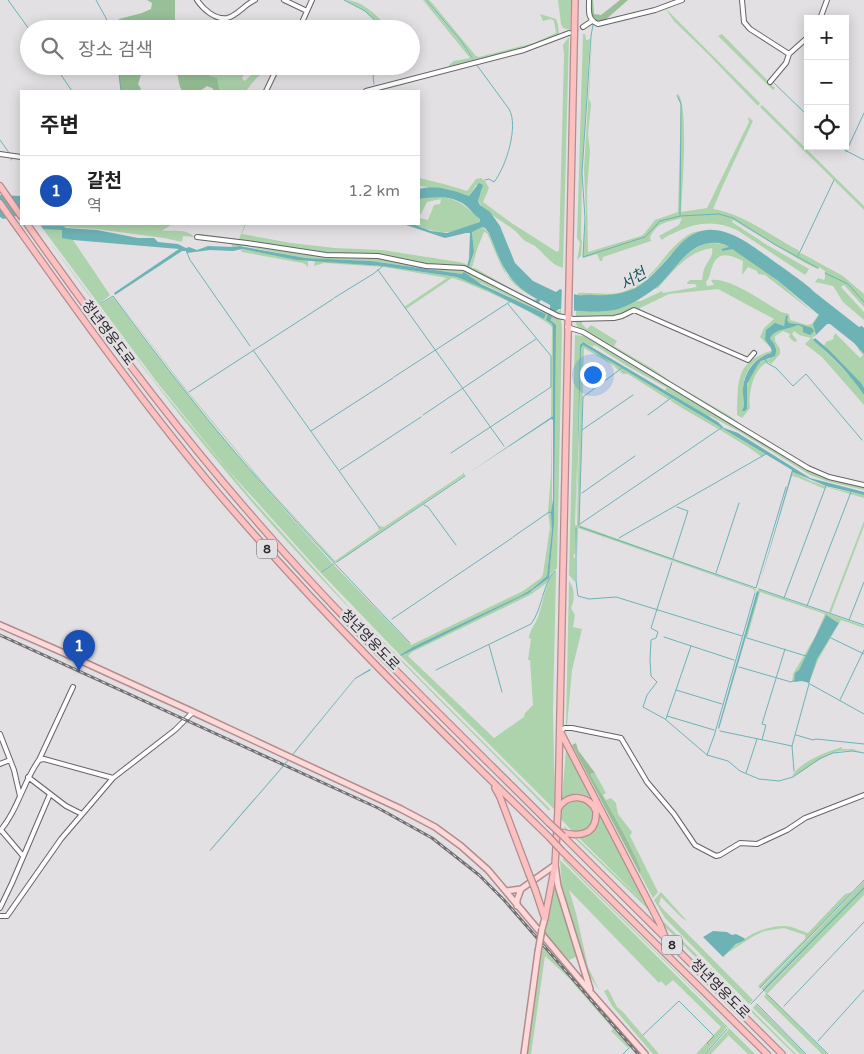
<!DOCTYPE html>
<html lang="ko">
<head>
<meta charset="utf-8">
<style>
  body { margin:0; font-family:"Varela Round","Noto Sans KR",sans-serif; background:#f6f6f6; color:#222 }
  .controls { position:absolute; right:15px; top:15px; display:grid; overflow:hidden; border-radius:0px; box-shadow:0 2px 12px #0003 }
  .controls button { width:45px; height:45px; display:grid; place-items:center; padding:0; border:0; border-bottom:1px solid #e0e0e0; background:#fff; color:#222; font:25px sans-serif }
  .you { position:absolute; left:592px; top:374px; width:18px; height:18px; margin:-12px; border:4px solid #fff; border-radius:50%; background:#1a73e8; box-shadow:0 0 0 8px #1a73e833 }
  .badge { display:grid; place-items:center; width:32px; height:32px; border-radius:50%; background:#6943bc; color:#fff; font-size:16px; font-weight:700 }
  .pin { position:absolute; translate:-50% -41px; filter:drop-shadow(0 1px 2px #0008) }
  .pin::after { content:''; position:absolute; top:26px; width:18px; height:15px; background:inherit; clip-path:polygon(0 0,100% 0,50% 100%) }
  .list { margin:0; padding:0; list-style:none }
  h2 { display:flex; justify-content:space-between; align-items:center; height:65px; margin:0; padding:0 20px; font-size:21px }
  h2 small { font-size:16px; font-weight:400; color:#767676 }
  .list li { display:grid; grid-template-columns:32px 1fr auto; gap:15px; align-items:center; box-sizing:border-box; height:70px; padding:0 20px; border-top:1px solid #e0e0e0 }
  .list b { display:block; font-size:19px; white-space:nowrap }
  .list p { margin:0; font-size:16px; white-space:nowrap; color:#767676 }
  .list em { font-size:16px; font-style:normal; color:#767676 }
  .icon { flex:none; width:28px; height:28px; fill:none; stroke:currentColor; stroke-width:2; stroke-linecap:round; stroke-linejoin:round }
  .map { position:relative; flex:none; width:864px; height:1054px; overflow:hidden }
  .search { position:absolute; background:#fff; box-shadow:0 2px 12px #0003; left:20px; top:20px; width:400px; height:55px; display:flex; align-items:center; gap:12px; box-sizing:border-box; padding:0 18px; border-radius:28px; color:#767676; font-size:19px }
  .panel { position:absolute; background:#fff; box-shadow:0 2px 12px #0003; left:20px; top:90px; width:400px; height:135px; border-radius:0px }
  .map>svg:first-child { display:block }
  .green { fill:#acd3ab; fill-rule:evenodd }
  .forest { fill:#98bf97 }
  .water { fill:#6db3b6 }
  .pier { fill:#e3e0e4 }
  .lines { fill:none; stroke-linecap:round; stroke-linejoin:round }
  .stream { stroke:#6db3b6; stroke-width:1 }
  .minor-tunnel { stroke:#bebcbf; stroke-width:4; stroke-dasharray:4 2; stroke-linecap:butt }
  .minor-casing { stroke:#656366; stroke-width:6 }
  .major-casing { stroke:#b38c8d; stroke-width:8 }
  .highway-casing { stroke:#b38c8d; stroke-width:8 }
  .minor { stroke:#fff; stroke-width:4 }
  .major { stroke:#fdd9da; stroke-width:5 }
  .highway { stroke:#fcc0c1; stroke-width:5.5 }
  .rail-casing { stroke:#727073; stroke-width:3 }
  .rail { stroke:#e3e0e4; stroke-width:1; stroke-dasharray:4; stroke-linecap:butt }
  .major-bridge-casing { stroke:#b38c8d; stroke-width:8; stroke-linecap:butt }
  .highway-bridge-casing { stroke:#b38c8d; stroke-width:8; stroke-linecap:butt }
  .major-bridge { stroke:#fdd9da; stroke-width:5 }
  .highway-bridge { stroke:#fcc0c1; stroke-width:5.5 }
  .labels { text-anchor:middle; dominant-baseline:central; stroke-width:4.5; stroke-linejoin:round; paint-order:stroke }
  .shield { fill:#e3e0e4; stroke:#636163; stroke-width:1 }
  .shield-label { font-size:12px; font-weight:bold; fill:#2c2a2c }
  .street-label { font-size:14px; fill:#2c2a2c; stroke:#e3e0e4 }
  .water-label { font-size:15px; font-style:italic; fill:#155356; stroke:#e3e0e4 }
</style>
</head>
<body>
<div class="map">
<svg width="864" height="1054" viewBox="0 0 864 1054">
  <rect width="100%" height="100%" fill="#e3e0e4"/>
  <path class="green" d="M345,0C363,0 378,17 390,29H385L365,11Z
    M423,0H425L461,42L474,61L450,67L449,65L454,61L470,58Z
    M426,0H429L433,4L476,56L479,57L534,43L556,33L554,21L551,19L543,21L540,14L556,19L558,25L559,36L525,48L475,60L461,41Z
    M558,0H571L570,30L563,28L561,24Z
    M665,8L760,103L758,106L708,54L674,21Z
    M215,17L228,18L230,26L233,29H208Z
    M583,34H585L586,40L590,39L582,173L581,238L582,242L581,256L577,260L580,243L577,238Z
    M722,34L775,88L773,90L718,36Z
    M569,37L563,268C550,264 545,254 535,246C532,244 529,243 525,241C521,238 518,233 514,230C503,221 484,213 478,200L482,189L476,185L469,196L449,189L419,186V178L444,184L467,191L476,179L481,178L485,181L489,188L483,202L510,222L557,252L559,250L564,55L563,45Z
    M592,37L589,99L591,104L588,134L590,151L587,191L588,252L641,236L644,234L655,220L678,212L681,105L676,95L678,94C689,105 682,192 681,212L707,208L749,122L748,117L753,121L724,183L713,209C744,214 771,236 798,250L800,253L798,256L801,253L843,276L864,294V307L844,285L841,287L864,312V320L843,302L833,286L815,282L818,278L824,280L825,278V271L819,267L818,269L805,263L733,220L732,222L767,245L809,269L805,275L737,230C716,220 697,222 676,232C670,235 666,236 662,240L659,236L679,225L682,218C665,223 659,221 650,237L651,241L603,257L602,261H600L597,254L583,258L586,217L584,169Z
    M201,66H243L244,73L242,79L245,81L253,73L255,74L272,66H277L275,71C259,71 254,81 246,91H222L209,74L207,69Z
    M762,105L864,206V210L760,107Z
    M434,197C457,197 464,205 480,219V222C451,234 443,236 413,224H419V218L428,220L434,205L440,204L441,199L427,202L421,214H419V199Z
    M39,224H172L162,231C171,231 189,229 194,237L183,236L182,242L164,238L97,229L41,226Z
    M245,224H246L242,234L291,243L335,248L382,250L459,262L466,264L467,266H470L474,252L472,231L482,227L489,233L507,275L537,299L536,303L537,304L539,302L541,305L555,312L561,310V316L470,269L426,266L377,255L326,254L196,236V235L201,234L239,239ZM484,232L487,233C502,265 502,282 537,299L531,300L475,268H472L477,249Z
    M47,228L62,230L68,238L73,240L110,295L102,302V304L113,297C181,391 255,478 333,564L322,573L334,565L411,645L523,591L541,578L543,574L550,527L548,512L551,474L552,419V529L547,576L532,589L520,596L400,655L320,572L228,470L156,381L43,229Z
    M707,230C669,240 657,287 617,295C605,297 591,296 578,295V293C595,292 612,297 628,290C658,276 664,250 688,235C693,231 701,231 707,230Z
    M43,233L154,381L251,498L350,608L550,809L549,811C460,719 368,631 282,536C196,441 119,337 43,233Z
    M231,242L326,255L362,258L378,257L426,267L463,269L561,319L562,329L557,568L552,573L548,582L530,595L412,652L408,656L494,738L524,717L525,713L533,705L530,660H528L531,639L529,638C530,629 535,625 538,617C543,605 546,578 556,571L553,709L555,810L401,656L533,591L549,578L554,524L556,325L546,320L552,324L553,328L554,414L551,418L552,327C543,316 469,282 452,278L406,309L404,307L447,278L384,267L324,263L314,266L315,261L383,266L457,277L489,291L544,319L546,314L462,274L371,261L306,258L244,246L232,247Z
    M709,242L726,245L755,264L777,280L814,313L765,275L758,274L757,271L748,267L742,275L743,261C731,256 719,249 712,267C710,273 710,278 706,282L707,286L714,285L711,280C730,277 765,303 781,312L789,314L790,320L807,325L812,324L818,315L819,316L814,327L816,335L812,338L861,387L864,395V405L822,357L805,344L811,338L799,335L794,331L792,334L797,340L796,342L793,341L789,337L790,334L783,331L775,336V341L780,349V354L771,364L768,362C753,368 748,394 750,408L742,418L737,415C738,381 735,362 771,351V348L760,337L764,328L774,319L718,289L669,294L640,308V311L633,308L619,315L576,316V311L617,309L636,301H641L662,291L663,293L697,287L695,284H687V283L690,280H702C703,276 703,270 705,267C708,260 714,256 712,248C687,252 674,270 658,288L654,289C673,274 684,249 709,242ZM786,316L787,320L789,323L799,324L812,329L798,325C788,330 776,328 770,338L776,347L769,359C755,359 747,381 746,393C746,398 747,404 747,409L745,411H742C745,405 743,398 743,391C743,372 754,357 771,353L772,350L769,345L771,327L778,324L784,327Z
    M240,249L308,261V267L305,264L302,263L242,252Z
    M112,293L189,393L268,488L335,561L379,530L378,527L379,526L384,527L463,474V472L465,475L335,563L267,488L187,392Z
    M575,320H582V324L587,329L591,325L617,341L614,346L653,369L673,383L730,416L745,427L809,465L828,475V476L819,473L581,329L577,326Z
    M835,333L860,358L863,355L858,349V347L864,354V388L824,346L826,342L834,339L833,338Z
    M575,335L584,336L593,341L799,466L819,476L864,487V490L826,481L810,475L740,432L710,416L709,418L665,390L667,388L627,366L596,346L593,345V347L583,342L581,343L575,525H577L581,348L583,345L765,454L762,457L748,447L720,430V428L718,429L677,405L671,401V398L669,400L628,374H623L620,372L622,369L619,371L614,366L584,348L579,525L756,589L755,592L753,589L578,528L577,558L576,528L575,554L573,555L575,559V582L569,575Z
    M794,471C813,486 841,490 864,495V498L826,487L825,489L799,478L792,476Z
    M864,521V526L831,613L829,612Z
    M569,581C575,588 575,600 571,608L575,615L573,627L582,629L572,670L567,726L566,724Z
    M758,589L864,626V628L841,620L818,660L809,683C811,662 829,642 839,623L832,618L825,617L794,682H792L793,674L815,637L825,614L760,592L747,638L745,637Z
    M842,747V749H853L864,753C829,743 819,764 792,777C797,763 828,751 842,747Z
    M566,749L594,800C583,791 573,792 562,799Z
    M595,773L606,793L603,795L606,800L611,798L616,803L618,814L632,832L630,836L658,892L653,898L640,874L641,870C628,836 608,806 590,774Z
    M578,798L594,808C593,823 591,833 573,832L561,819C561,806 566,802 578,798Z
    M599,812L654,915L564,828V826L648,906L578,837C592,832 599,828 599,812Z
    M563,858L588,884L759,1054L587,885L563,860Z
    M560,860L755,1054H748L727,1034L728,1036L711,1054H706L729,1029L727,1027L704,1054H696L721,1027L673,980L666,986L661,981L659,983L569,890L576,913L588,967L599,990L587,972L562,886Z
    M864,881V887L766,988L763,990L761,989Z
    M554,889H557L578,956L569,960L545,933Z
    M864,889V895L767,994L764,991L767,989Z
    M661,892L687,921L682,918L661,897L659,904L663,909L753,1000L749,1004L665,918L654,900Z
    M852,892L760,988L758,986L805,939V935L784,928L764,931L752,937L726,954C742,938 761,926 785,926C792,926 801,931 808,933L845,894Z
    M664,922L796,1054H794L664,926Z
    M543,947L630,1046L628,1048L611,1031L613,1029L568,977L545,956L531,1054H527Z
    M608,989L617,1007L623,1012L659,1054H653L612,1006L604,991Z
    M765,995L769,996L827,1054H822L764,997Z
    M756,1004L805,1054H800L753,1008Z"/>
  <path class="forest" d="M147,0H175V21L179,29H113L119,19L142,13L151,9L152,3Z
    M590,0H593L594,14L601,15L620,0H628L602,23L596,22L591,15Z
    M118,66H140L143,69L138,84L141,89L140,91H121Z
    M164,66H201L207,69L210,76L217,78L219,88L222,91H215L212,88L207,86L200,91H182C174,74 185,77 164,66Z
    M576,743L578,750L595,773L590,774C608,806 628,837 641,870L640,874L572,745Z"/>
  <path class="water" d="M479,183L483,185L478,201L480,205L490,212L500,226L515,263L533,281L556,292L560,289C566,291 572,294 578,295C583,296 588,294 593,295C633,297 645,284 670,256C680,244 690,232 707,230C729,228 751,245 768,257C776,263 810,286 813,291L859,327L862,326L864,328V354L854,343L830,324H827L816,335L813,324L819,315L777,280L732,249L722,251V249L729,247C725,244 723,244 718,243C690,239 676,270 658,286C647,295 634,303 621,308C605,314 576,311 559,309L555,312L550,310V305L541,300L537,304L535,303L537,299C506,281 502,265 489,233L485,228L482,227L472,232L474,252L469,267L467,266L469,259L470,233H466L445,238L403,224H413L431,231L447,233L480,222V219C474,215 470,209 465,205C450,195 435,197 419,199V189C436,184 453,190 469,196Z
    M0,195L21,196V215L3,219L0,217Z
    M41,226H63L66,228L97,230L138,238H154L158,242L178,244L186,248L189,247L197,250L208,246L233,247L239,246L306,258L371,261L462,274L464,272L481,284L546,314L544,319L489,291L457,277L382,266L297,260L242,249L233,251L210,250L187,253L186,251H182L115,295L114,293L179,249L73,240L62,238V230L43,229Z
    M548,314L552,317L550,320L556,325V329L554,524L549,578L529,593L401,656L400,655L413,647L520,596L532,589L547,576L552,529L551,513L553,499V420L551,419L467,474L553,416V328L552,324L546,320Z
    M786,315L788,317L787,320L789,323L799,324L812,328L814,331L810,335L803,332V327L798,325C788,330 776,328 770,338C774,344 778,347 775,356L761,361L757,366L747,384V409L745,411H742C746,404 742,396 743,388C745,370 756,357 771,353L772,350L765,339L766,330L775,323L784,326Z
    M815,338L829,350L861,383L864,388V395C851,375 832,356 813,340Z
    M583,342L718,422L724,428L738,433L810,478L864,492V495L826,486L793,472L759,586L792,470L583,345L581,348L576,526L580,345Z
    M757,591L759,592L719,729L718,728Z
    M826,615L839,623L817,659L809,683L802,681L794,682L795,673L799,670Z
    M370,669L371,670L355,679L283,767L211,850L209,851L281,768L355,678Z
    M864,887V889L764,991L763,990Z
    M713,931L727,932L732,935L736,934L744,938L745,940L736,944L723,957L703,937Z"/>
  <path class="pier" d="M562,287L574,291V314L561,312Z"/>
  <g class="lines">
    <path class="stream" d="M8,0L29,29
      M96,0L112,29
      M344,0L365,11L384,29
      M426,0L461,41L474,60
      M593,25L591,36L582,173L585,218L583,257L645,237L660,221L680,216L719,214L733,218L774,244L818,268
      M476,64L509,109C519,126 506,167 494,182L489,179L485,180
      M55,66L72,91
      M118,66L121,91
      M773,82L808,116
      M374,84L373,76L380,66
      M678,97L681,104L680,215
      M0,140L10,154
      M837,146L864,160
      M846,152L864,113
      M11,160L12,158
      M186,250L190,260L250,346
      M798,256L834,180
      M378,270L504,446
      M825,273L848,284L864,302
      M334,298L373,274L384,265
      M102,303L113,296C162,363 213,429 269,491C315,543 362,593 410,643
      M253,350L379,527
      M765,359L767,363L776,368L793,386L806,374L862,440
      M394,377L511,301
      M189,392L333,299
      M423,415L536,339
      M648,415L671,398
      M582,430L633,395
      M311,431L393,378
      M451,453L551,387V356L508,304
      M340,470L421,417
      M582,493L635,456
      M424,505L428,507L456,545
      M580,524L721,428
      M579,525L583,397L622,368
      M580,527L756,588L786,487
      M576,528V581L578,596L589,599L616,597L742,636
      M513,537L549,512L552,513
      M619,538L766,454
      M673,558L688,511L677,507
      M337,562L465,476
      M672,562L651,628L658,632L656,638L651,640L650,660L651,676L657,682L647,695L643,707L665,719L707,755L728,761L740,771L759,779L779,781L793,777L819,759L833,753L852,751L864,753
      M322,572L334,564
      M716,573L739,503
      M759,589L864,625
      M784,598L826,486
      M807,606L851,492
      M392,619L512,538
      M849,620L864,582
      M664,637L734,660
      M747,638L806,656
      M831,638L864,654
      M489,645L502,692
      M739,667L791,682L793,681
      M436,670L531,624C543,608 542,584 555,571
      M810,684L864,714
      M676,690L722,704
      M840,700L864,650
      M667,716L714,730
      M666,719L691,646
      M720,731L792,746
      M796,735L813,740L816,739L864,744
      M762,740L766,725L762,724L785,649
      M707,755L714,736L755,593
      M794,771L792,746L809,684V679
      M746,773L757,739
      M760,988L864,880
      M766,994L769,996L828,1054
      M751,1004L764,990
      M757,1004L806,1054
      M784,1006L864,922
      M643,1035L679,1001L714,1036L707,1043L708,1044
      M818,1041L864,990
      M623,1054L629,1048
      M705,1054L727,1029"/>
    <path class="minor-tunnel" d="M569,33L583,27"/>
    <g class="minor-casing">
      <path id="minor" d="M197,0C203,9 215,20 227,18C237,16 245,4 255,0
        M284,0L307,11
        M589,0C589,10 587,20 598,24L655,10L682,0
        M742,0L744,22L750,29L789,54
        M820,19L827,0
        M583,27L592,21
        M299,29L312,0
        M770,82L786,63L789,54L808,37
        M266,91L278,66
        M366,91L524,50L569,33
        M0,154L21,157
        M197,237L247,243L326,255L378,256L426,266L464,268L558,316L573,319L614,318L622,316L634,310L748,360L754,353
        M567,327L583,332L808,468L829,477L864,485
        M559,731L565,728H572L621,738L647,782L674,814L695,845L716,856L720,855L740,843L757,844L787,830L805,818L864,795
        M0,734L14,770L20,796
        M39,760L73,687
        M0,764L10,760
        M28,777L66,806L82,814
        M1,830L23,856
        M0,831C18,810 23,782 39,760L44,759L113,778L175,730L193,712
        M0,908L12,883L50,794
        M0,916H7L61,839L113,778"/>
    </g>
    <g class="major-casing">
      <path id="major" d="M0,625L64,653L193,712L401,809L435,827L461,846L488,870L592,994L645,1054
        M506,891L521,889L555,865L558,886L590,989
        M517,906V900L521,889
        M542,929L545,918
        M524,1054L538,952"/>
    </g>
    <g class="highway-casing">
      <path id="highway" d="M0,186L21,216
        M0,203C67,297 133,391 207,480C313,606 431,722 549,837
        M27,224C96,322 167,418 246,509C341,620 446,720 549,823
        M560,731L660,924L665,937
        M495,788L500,797L529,874
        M558,809C567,793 589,794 596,811C597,836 579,837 560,832
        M563,836L782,1054
        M562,851L767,1054
        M535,889L544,916
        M545,918L555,865L558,811L575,0"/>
    </g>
    <use href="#minor" class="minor"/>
    <use href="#major" class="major"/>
    <use href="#highway" class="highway"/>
    <g class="rail-casing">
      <path id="rail" d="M0,635L378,808L432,838L479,875L504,900L638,1054"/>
    </g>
    <use href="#rail" class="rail"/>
    <g class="major-bridge-casing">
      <path id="major-bridge" d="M538,952L542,929"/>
    </g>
    <g class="highway-bridge-casing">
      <path id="highway-bridge" d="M549,823L563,836
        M549,837L562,851
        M529,874L535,889"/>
    </g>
    <use href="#major-bridge" class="major-bridge"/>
    <use href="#highway-bridge" class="highway-bridge"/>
  </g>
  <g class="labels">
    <g class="shield">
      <rect x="257" y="539.5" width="20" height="19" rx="4"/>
      <rect x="662" y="935.5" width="20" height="19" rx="4"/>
    </g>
    <g class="shield-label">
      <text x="267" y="549">8</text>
      <text x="672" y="945">8</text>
    </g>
    <g class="street-label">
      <text transform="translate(108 333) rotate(53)">청년영웅도로</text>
      <text transform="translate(370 640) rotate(46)">청년영웅도로</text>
      <text transform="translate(720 989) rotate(45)">청년영웅도로</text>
    </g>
    <g class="water-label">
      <text transform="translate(633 279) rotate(-33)">서천</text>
    </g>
  </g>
</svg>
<div class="controls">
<button>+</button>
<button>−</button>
<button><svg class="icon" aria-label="locate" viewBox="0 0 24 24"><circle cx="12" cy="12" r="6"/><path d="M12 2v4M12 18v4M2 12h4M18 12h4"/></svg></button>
</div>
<div class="you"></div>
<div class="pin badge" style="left:79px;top:671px;background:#1a4fb4">1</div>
<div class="search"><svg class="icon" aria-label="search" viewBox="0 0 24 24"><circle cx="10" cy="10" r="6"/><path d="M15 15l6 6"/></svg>장소 검색</div>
<section class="panel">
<h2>주변<small></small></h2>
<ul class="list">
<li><span class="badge" style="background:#1a4fb4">1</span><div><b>갈천</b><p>역</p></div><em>1.2 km</em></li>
</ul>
</section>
</div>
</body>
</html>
